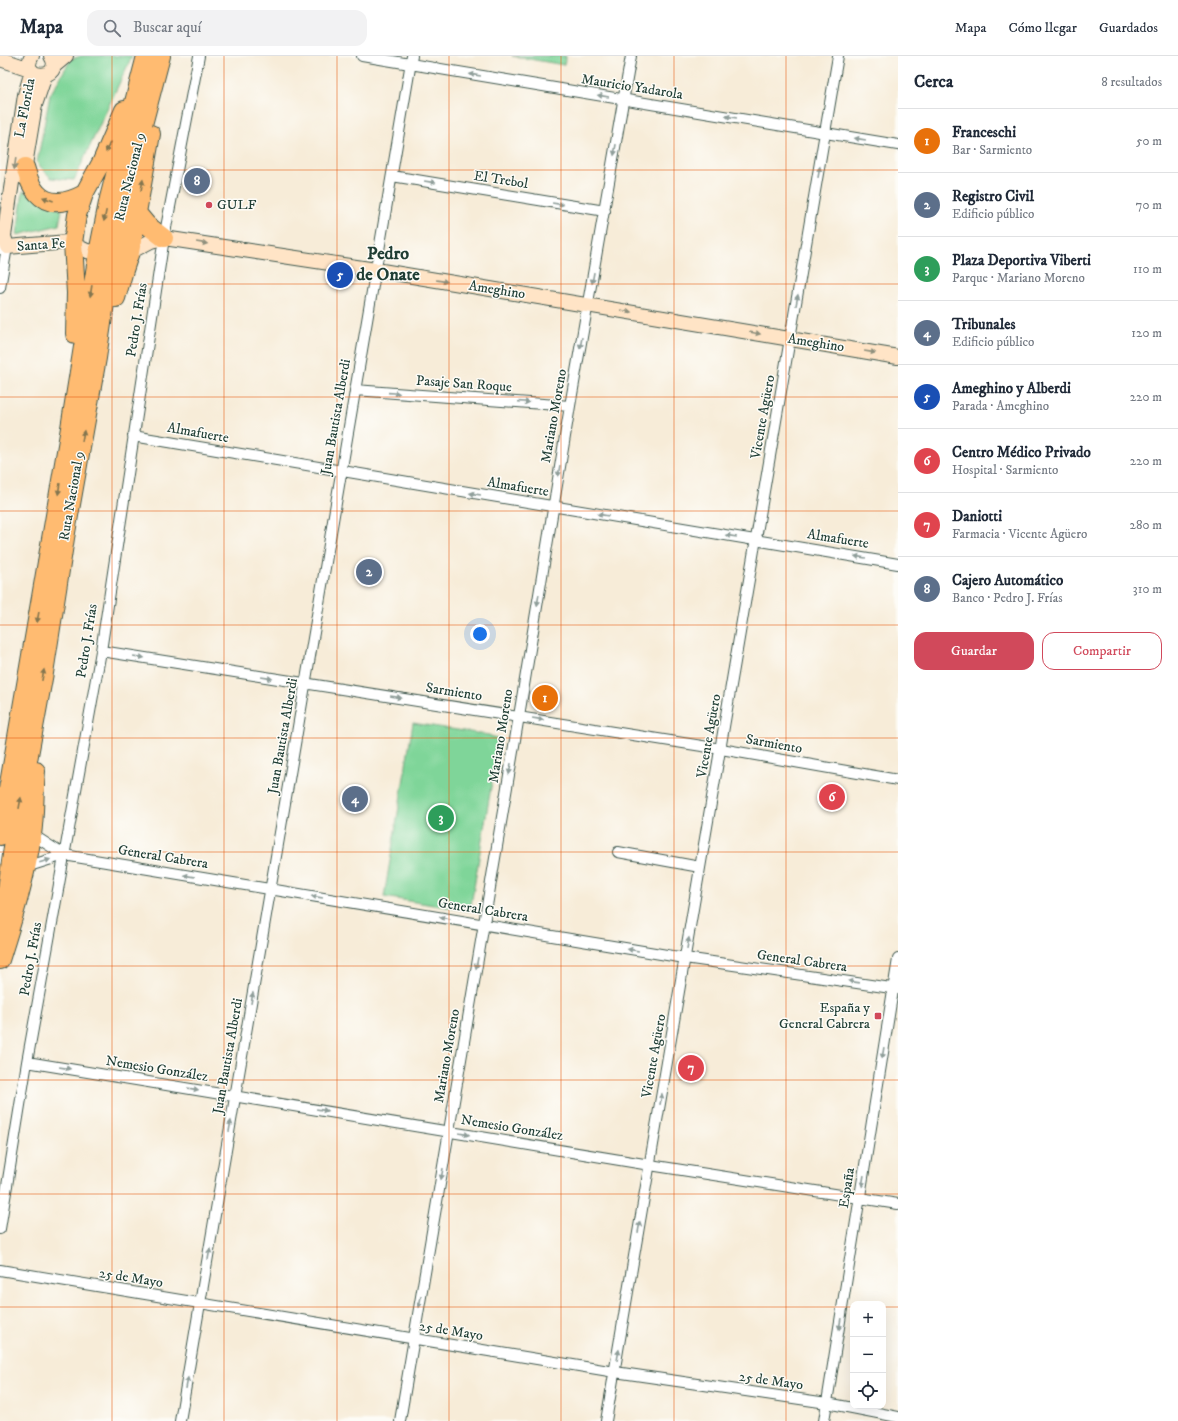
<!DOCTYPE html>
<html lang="es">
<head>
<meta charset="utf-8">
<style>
  body { margin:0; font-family:"IM FELL DW Pica",serif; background:#f2f2f3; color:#1f2937 }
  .controls { position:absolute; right:12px; bottom:12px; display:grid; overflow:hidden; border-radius:8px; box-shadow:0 4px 16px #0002 }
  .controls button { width:36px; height:36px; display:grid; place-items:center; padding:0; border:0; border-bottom:1px solid #e0e1e3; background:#fff; color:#1f2937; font:20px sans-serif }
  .you { position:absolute; left:480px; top:578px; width:14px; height:14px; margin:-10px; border:3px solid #fff; border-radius:50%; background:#1a73e8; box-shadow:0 0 0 6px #1a73e833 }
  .badge { display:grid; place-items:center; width:26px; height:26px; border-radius:50%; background:#d1495b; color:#fff; font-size:13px; font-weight:700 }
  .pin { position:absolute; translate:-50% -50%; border:2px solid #fff; box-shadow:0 1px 4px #0006 }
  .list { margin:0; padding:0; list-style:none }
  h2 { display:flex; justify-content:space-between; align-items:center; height:52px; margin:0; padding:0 16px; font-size:17px }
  h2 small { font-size:13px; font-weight:400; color:#747a83 }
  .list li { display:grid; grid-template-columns:26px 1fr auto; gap:12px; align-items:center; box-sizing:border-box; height:64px; padding:0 16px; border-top:1px solid #e0e1e3 }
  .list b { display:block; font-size:15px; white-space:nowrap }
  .list p { margin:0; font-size:13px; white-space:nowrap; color:#747a83 }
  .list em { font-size:13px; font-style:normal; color:#747a83 }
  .actions { display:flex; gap:8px; padding:12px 16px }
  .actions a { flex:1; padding:9px 0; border:1px solid #d1495b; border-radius:12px; text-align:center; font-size:14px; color:#d1495b }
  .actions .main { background:#d1495b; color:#fff }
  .icon { flex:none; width:22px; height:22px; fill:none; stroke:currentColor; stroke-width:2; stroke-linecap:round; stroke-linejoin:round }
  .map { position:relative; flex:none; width:898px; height:1365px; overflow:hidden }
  header { display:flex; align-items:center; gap:24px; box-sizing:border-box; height:56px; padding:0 20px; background:#fff; border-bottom:1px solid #e0e1e3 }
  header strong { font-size:19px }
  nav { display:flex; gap:22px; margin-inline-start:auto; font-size:14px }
  .search { width:280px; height:36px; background:#f2f2f3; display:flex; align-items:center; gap:10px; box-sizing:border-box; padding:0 14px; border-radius:12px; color:#747a83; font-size:15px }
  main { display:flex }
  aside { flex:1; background:#fff }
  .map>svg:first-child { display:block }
  .green { fill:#7fd599; stroke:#4f8966 }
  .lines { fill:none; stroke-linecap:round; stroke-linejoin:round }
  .street-casing { stroke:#3f574d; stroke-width:12 }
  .secondary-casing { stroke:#3f574d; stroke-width:16 }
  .highway-casing { stroke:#3f574d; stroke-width:20 }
  .street { stroke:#fff; stroke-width:10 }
  .secondary { stroke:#ffe4c6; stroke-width:14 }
  .highway { stroke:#ffbb71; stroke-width:18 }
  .oneway { fill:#8f9e9a }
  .oneway2 { fill:#84764f }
  .oneway3 { fill:#8f907d }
  .grid { fill:none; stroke:#e8590c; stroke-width:1; stroke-opacity:0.55 }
  .poi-dot { fill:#d1495b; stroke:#fdfcf7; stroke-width:1.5 }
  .labels { text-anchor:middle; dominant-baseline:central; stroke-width:3; stroke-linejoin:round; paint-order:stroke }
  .street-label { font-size:14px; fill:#1f3d34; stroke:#fdfcf7 }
  .poi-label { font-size:14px; fill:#1f3d34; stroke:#fdfcf7; text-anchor:start }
  .district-label { font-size:18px; font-weight:bold; fill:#1f3d34; stroke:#fdfcf7 }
</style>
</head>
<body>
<header>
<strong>Mapa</strong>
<div class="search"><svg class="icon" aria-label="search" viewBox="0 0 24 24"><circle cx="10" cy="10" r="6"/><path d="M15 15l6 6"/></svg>Buscar aquí</div>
<nav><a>Mapa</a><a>Cómo llegar</a><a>Guardados</a></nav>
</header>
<main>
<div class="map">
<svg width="898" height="1365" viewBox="0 0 898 1365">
  <rect width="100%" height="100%" fill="#fdfcf7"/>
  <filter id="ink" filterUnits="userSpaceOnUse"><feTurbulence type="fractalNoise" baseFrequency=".025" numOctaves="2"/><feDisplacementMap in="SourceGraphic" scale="8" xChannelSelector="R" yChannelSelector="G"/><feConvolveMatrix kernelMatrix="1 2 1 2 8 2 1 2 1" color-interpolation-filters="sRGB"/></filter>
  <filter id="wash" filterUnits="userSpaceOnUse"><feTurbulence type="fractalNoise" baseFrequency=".012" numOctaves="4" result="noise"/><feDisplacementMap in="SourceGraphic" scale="16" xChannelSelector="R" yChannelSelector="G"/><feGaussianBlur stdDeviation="0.9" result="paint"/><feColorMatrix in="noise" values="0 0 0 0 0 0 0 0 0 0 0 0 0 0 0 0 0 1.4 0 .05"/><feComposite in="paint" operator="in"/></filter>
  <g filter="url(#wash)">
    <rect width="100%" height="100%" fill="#f7ecd8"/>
    <path class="green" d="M82,0H132L74,124L51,122L37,107L50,39L71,3Z
      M512,0H566L564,9Z
      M23,135L62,154L59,169L17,179Z
      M413,667L489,679L499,684L470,855L384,841Z"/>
  </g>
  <g filter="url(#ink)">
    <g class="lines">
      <g class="street-casing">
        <path id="street" d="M362,0L898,89
          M392,120L605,155
          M0,193L7,191L0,232
          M355,334L570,350
          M133,380L898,508
          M101,595L721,693L898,724
          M30,777L64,799L685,902L898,933
          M618,796L700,811
          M26,811L64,799
          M27,1006L650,1109L898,1148
          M0,1173L27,1006L101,595L164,182L199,0
          M0,1214L615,1316L827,1347L898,1361
          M180,1365C257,910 335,455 412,0
          M400,1365L519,660L570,350L631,0
          M606,1365L838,0
          M824,1365L898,903"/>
      </g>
      <g class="secondary-casing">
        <path id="secondary" d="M32,0C17,25 66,25 51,0
          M3,4L30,13
          M53,11L66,0
          M23,121L35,49L45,19
          M7,191L68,186L87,195L112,199L123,198L130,196L151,185L164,182L376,214L898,301
          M7,191L4,180L25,39L32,15"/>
      </g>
      <g class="highway-casing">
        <path id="highway" d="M25,111C28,120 30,130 37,137C50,152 69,146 84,138
          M137,157L147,169L164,182
          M116,242L124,214L130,196L151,78
          M75,278L76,237L73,187L77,159L84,138L102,105L124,54
          M0,780L70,372L98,197L109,142L146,0
          M0,883L16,770L44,617L65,482L97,302L112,199L135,99L161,0
          M0,904C13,863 26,821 32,779C35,758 34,736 36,715"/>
      </g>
      <use href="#street" class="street"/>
      <use href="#secondary" class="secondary"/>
      <use href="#highway" class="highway"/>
    </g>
    <defs><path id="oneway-solid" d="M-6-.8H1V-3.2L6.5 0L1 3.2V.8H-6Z"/></defs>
    <g class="oneway">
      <use href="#oneway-solid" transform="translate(475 19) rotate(-171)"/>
      <use href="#oneway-solid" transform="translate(603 40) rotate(-171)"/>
      <use href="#oneway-solid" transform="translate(731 61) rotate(-171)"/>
      <use href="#oneway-solid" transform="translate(860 83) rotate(-171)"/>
      <use href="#oneway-solid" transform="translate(615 94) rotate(100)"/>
      <use href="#oneway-solid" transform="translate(819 116) rotate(-80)"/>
      <use href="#oneway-solid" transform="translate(430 126) rotate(9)"/>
      <use href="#oneway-solid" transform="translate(558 148) rotate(9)"/>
      <use href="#oneway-solid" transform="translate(593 222) rotate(100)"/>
      <use href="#oneway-solid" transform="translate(797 244) rotate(-80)"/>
      <use href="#oneway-solid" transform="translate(581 287) rotate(100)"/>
      <use href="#oneway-solid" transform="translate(394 337) rotate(4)"/>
      <use href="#oneway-solid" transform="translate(524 346) rotate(4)"/>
      <use href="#oneway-solid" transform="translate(559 415) rotate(99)"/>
      <use href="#oneway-solid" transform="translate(475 438) rotate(-171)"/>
      <use href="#oneway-solid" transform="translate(603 459) rotate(-171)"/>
      <use href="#oneway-solid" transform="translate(731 480) rotate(-171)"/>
      <use href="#oneway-solid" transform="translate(860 501) rotate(-171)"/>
      <use href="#oneway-solid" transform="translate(538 544) rotate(99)"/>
      <use href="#oneway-solid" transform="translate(139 601) rotate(9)"/>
      <use href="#oneway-solid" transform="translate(267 622) rotate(9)"/>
      <use href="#oneway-solid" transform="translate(396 641) rotate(9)"/>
      <use href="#oneway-solid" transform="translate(538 663) rotate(9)"/>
      <use href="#oneway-solid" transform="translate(510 713) rotate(100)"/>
      <use href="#oneway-solid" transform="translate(45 805) rotate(-18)"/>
      <use href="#oneway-solid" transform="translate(189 820) rotate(-171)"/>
      <use href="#oneway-solid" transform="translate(317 841) rotate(-171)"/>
      <use href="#oneway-solid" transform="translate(445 862) rotate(-171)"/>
      <use href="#oneway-solid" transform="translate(688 887) rotate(-80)"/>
      <use href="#oneway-solid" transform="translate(633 894) rotate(-171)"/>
      <use href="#oneway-solid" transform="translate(477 907) rotate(100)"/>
      <use href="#oneway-solid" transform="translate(854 926) rotate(-172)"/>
      <use href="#oneway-solid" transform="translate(252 942) rotate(-80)"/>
      <use href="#oneway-solid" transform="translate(883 997) rotate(99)"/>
      <use href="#oneway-solid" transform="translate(65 1012) rotate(9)"/>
      <use href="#oneway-solid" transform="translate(193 1033) rotate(9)"/>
      <use href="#oneway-solid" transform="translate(661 1043) rotate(-80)"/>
      <use href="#oneway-solid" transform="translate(322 1054) rotate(9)"/>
      <use href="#oneway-solid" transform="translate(230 1070) rotate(-80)"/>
      <use href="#oneway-solid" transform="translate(464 1078) rotate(9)"/>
      <use href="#oneway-solid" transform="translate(442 1118) rotate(100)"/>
      <use href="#oneway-solid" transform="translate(863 1125) rotate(99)"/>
      <use href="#oneway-solid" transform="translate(639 1171) rotate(-80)"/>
      <use href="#oneway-solid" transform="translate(209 1198) rotate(-80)"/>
      <use href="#oneway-solid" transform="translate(420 1246) rotate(100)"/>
      <use href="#oneway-solid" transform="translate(840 1268) rotate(99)"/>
      <use href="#oneway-solid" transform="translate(618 1299) rotate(-80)"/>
      <use href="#oneway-solid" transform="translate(187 1327) rotate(-80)"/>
    </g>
    <g class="oneway2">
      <use href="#oneway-solid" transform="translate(108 91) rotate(113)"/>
      <use href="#oneway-solid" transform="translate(142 129) rotate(-80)"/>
      <use href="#oneway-solid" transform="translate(48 143) rotate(-160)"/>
      <use href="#oneway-solid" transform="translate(105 160) rotate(102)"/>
      <use href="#oneway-solid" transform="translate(91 235) rotate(99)"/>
      <use href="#oneway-solid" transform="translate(83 380) rotate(-80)"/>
      <use href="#oneway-solid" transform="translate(59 433) rotate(99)"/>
      <use href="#oneway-solid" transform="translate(38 561) rotate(100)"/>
      <use href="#oneway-solid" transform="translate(43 619) rotate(-79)"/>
      <use href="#oneway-solid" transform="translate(20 747) rotate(-80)"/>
    </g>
    <g class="oneway3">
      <use href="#oneway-solid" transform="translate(15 108) rotate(98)"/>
      <use href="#oneway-solid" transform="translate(202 187) rotate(9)"/>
      <use href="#oneway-solid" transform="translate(442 225) rotate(9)"/>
      <use href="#oneway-solid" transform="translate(626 255) rotate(10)"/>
      <use href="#oneway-solid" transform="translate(755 277) rotate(10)"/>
      <use href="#oneway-solid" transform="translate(870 296) rotate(9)"/>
    </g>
  </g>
  <path class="grid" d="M112,0V1365M224,0V1365M337,0V1365M449,0V1365M561,0V1365M674,0V1365M786,0V1365M0,114H898M0,228H898M0,341H898M0,455H898M0,569H898M0,682H898M0,796H898M0,910H898M0,1024H898M0,1138H898M0,1251H853M883,1251H898"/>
  <g class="poi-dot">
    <circle cx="209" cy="149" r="4"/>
    <rect x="874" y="956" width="8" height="8" rx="2"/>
  </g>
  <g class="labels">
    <g class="street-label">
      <text transform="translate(632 31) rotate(9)">Mauricio Yadarola</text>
      <text transform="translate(25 52) rotate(-79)">La Florida</text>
      <text transform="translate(130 121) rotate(-76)">Ruta Nacional 9</text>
      <text transform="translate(501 124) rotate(9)">El Trebol</text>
      <text transform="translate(41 189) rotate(-4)">Santa Fe</text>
      <text transform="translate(497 234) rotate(9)">Ameghino</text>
      <text transform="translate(137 264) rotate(-81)">Pedro J. Frías</text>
      <text transform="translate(816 287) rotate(9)">Ameghino</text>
      <text transform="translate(464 328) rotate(4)">Pasaje San Roque</text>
      <text transform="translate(554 360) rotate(-80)">Mariano Moreno</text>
      <text transform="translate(336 361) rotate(-80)">Juan Bautista Alberdi</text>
      <text transform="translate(763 361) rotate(-80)">Vicente Agüero</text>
      <text transform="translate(198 377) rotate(10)">Almafuerte</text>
      <text transform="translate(518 431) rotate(9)">Almafuerte</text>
      <text transform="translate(72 440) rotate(-80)">Ruta Nacional 9</text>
      <text transform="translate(838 483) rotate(9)">Almafuerte</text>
      <text transform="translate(87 585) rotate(-81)">Pedro J. Frías</text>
      <text transform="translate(454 636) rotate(9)">Sarmiento</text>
      <text transform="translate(283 680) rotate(-80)">Juan Bautista Alberdi</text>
      <text transform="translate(501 680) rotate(-81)">Mariano Moreno</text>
      <text transform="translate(709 680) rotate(-80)">Vicente Agüero</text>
      <text transform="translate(774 688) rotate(10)">Sarmiento</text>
      <text transform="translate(163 801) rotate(9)">General Cabrera</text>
      <text transform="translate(483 854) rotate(9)">General Cabrera</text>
      <text transform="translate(31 903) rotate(-80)">Pedro J. Frías</text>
      <text transform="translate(802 905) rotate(8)">General Cabrera</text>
      <text transform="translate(228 1000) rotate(-80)">Juan Bautista Alberdi</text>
      <text transform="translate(447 1000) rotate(-80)">Mariano Moreno</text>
      <text transform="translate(654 1000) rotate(-80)">Vicente Agüero</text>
      <text transform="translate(157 1013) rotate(9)">Nemesio González</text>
      <text transform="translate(512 1072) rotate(9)">Nemesio González</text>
      <text transform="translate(847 1132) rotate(-81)">España</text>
      <text transform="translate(131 1222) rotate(9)">25 de Mayo</text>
      <text transform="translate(451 1275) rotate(9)">25 de Mayo</text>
      <text transform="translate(771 1325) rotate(8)">25 de Mayo</text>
    </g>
    <g class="poi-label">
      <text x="217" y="149">GULF</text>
      <text x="870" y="952" text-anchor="end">España y<tspan x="870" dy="16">General Cabrera</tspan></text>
    </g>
    <g class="district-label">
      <text x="388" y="198">Pedro<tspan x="388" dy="21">de Onate</tspan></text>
    </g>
  </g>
</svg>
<div class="controls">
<button>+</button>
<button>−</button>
<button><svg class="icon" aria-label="locate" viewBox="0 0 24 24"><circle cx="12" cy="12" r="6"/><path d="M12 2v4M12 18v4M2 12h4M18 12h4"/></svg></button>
</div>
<div class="you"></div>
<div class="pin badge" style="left:545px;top:642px;background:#e8710a">1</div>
<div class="pin badge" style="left:369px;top:516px;background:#5c6f8a">2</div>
<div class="pin badge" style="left:441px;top:762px;background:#2e9e5b">3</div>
<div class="pin badge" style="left:355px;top:743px;background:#5c6f8a">4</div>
<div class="pin badge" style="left:340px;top:219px;background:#1a4fb4">5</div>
<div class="pin badge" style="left:832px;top:741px;background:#e0444e">6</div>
<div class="pin badge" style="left:691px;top:1012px;background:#e0444e">7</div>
<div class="pin badge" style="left:197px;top:125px;background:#5c6f8a">8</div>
</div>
<aside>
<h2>Cerca<small>8 resultados</small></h2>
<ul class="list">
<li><span class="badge" style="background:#e8710a">1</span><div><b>Franceschi</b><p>Bar · Sarmiento</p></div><em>50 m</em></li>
<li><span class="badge" style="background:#5c6f8a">2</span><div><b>Registro Civil</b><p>Edificio público</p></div><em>70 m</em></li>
<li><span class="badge" style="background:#2e9e5b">3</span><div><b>Plaza Deportiva Viberti</b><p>Parque · Mariano Moreno</p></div><em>110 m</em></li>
<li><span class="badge" style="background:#5c6f8a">4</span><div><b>Tribunales</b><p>Edificio público</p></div><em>120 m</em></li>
<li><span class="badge" style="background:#1a4fb4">5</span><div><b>Ameghino y Alberdi</b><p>Parada · Ameghino</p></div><em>220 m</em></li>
<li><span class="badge" style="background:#e0444e">6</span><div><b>Centro Médico Privado</b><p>Hospital · Sarmiento</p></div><em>220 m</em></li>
<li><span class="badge" style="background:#e0444e">7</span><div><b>Daniotti</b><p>Farmacia · Vicente Agüero</p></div><em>280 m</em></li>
<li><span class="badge" style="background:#5c6f8a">8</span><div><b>Cajero Automático</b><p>Banco · Pedro J. Frías</p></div><em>310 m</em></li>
</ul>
<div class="actions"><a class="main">Guardar</a><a>Compartir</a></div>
</aside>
</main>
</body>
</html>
